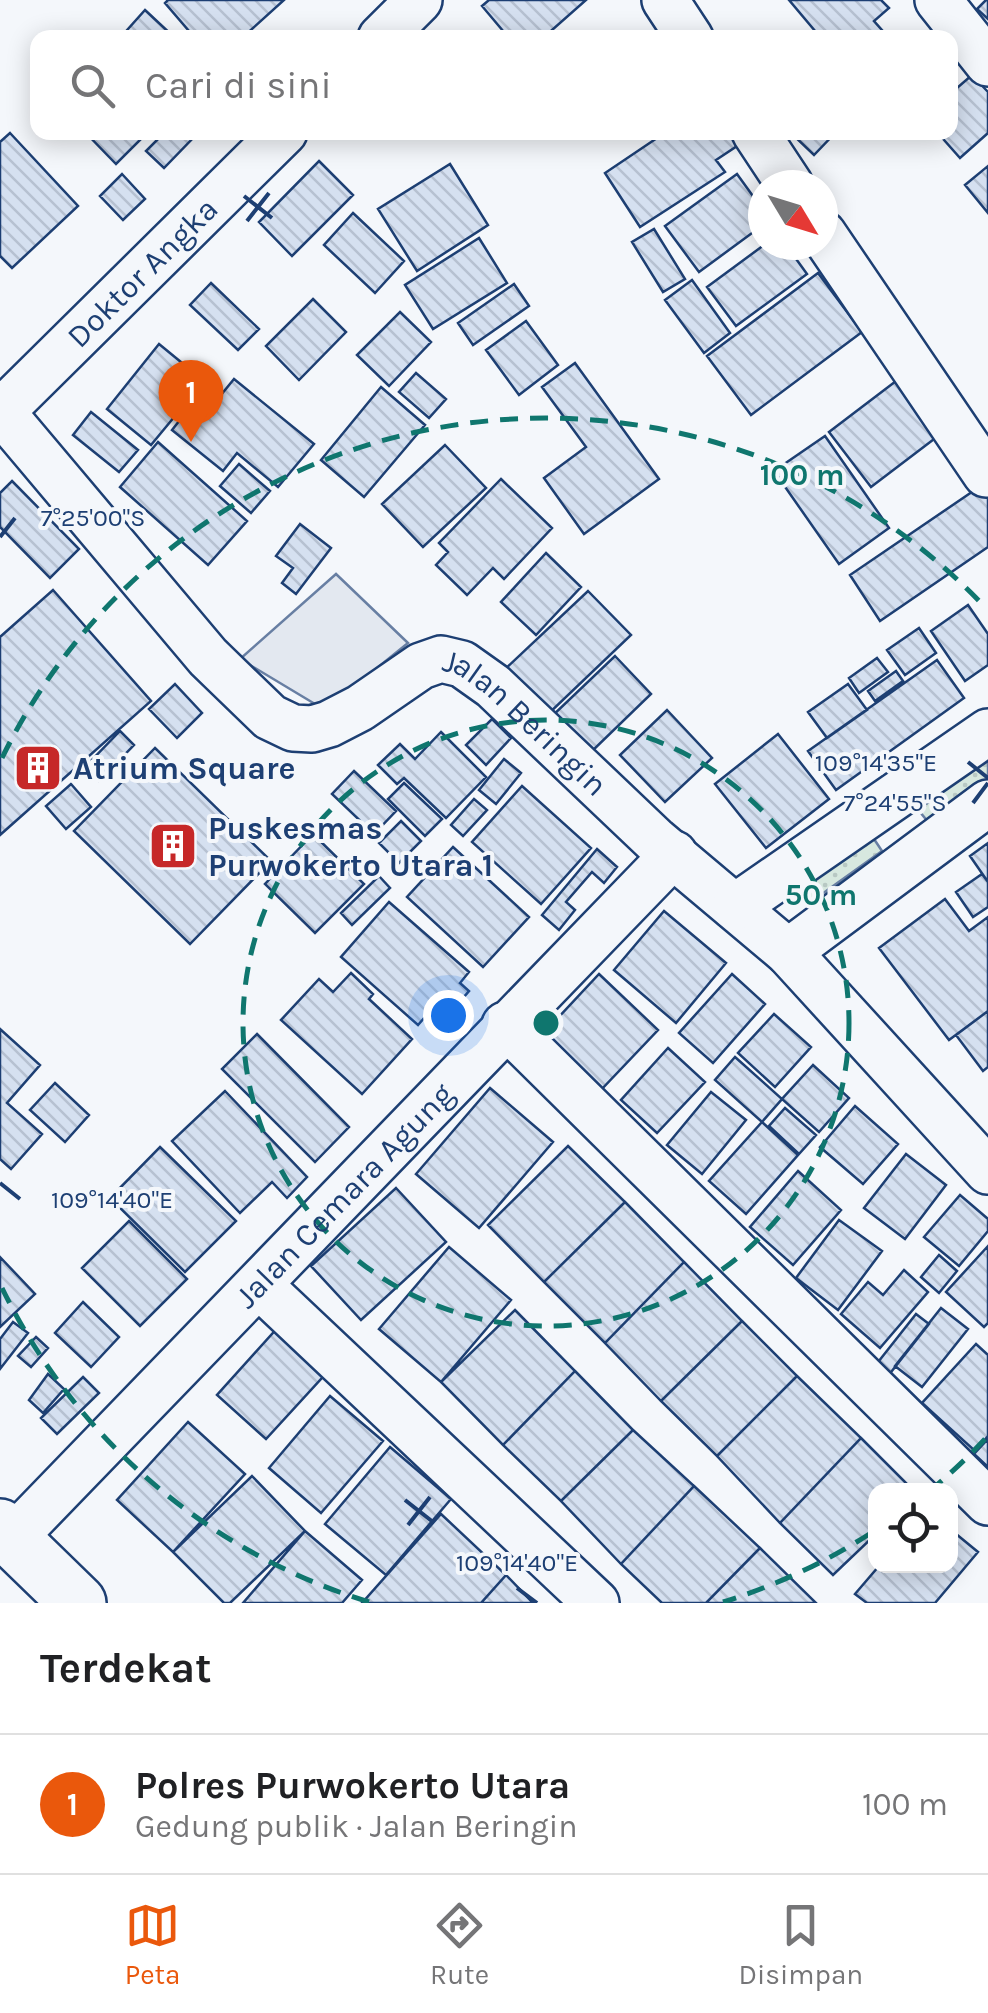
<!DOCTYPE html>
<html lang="id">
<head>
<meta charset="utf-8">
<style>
  body { margin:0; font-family:Karla,sans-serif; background:#f6f6f6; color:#202124 }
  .controls { position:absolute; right:30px; bottom:30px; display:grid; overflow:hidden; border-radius:20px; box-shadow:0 5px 25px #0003 }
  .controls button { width:90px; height:90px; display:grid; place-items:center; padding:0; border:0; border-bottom:2px solid #e0e0e0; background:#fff; color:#202124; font:50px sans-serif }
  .compass { position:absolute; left:748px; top:170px; width:90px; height:90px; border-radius:50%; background:#fff; box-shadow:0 5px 25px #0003; rotate:128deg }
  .you { position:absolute; left:448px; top:1015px; width:35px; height:35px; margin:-25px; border:8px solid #fff; border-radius:50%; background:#1a73e8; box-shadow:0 0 0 15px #1a73e833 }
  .badge { display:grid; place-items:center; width:65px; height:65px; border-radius:50%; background:#ea580c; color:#fff; font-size:32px; font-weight:700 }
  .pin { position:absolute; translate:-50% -82px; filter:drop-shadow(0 2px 5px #0008) }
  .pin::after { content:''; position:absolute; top:52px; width:35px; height:30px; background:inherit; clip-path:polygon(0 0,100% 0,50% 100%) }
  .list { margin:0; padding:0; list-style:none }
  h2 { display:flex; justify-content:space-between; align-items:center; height:130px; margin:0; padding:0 40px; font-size:42px }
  h2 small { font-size:32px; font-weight:400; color:#757577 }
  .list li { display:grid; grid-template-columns:65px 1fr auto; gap:30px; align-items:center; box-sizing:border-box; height:140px; padding:0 40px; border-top:2px solid #e0e0e0 }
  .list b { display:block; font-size:38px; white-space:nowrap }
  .list p { margin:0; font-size:32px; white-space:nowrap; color:#757577 }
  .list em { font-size:32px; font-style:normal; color:#757577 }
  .icon { flex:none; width:55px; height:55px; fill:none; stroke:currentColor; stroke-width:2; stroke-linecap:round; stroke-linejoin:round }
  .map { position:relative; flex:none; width:988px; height:1603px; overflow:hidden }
  .search { position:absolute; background:#fff; box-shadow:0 5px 25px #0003; left:30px; right:30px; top:30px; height:110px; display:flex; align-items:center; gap:25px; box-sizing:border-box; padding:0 35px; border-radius:20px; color:#757577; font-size:38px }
  .sheet { height:270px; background:#fff }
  nav { display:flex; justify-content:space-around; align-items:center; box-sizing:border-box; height:140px; border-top:2px solid #e0e0e0; background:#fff; font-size:28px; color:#757577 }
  nav a { display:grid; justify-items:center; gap:5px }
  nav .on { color:#ea580c }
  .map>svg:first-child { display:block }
  .park { fill:url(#park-dots); stroke:#687fa3; stroke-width:2.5 }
  .parking { fill:#e3e8f0; stroke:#687fa3; stroke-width:2.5 }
  .building { fill:url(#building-back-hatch); stroke:#1d3f73; stroke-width:2.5 }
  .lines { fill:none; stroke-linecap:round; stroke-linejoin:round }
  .minor-casing { stroke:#1d3f73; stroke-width:50 }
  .major-casing { stroke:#1d3f73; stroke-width:60 }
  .minor { stroke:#f4f7fb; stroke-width:45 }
  .major { stroke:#f4f7fb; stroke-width:55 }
  .ticks { fill:none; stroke:#1d3f73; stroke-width:4 }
  .ring { fill:none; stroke:#0f766e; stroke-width:5; stroke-dasharray:18 12 }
  .labels { text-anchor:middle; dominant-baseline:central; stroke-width:8; stroke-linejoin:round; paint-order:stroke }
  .street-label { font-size:32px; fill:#1d3f73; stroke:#f4f7fb }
  .poi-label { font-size:32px; font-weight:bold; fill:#1d3f73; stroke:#f4f7fb; text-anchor:start }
  .ticks-label { font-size:25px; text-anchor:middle; fill:#1d3f73; stroke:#f4f7fb; stroke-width:8; stroke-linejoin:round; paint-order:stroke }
  .centre { fill:#0f766e; stroke:#f4f7fb; stroke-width:5 }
  .ring-label { font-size:30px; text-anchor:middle; font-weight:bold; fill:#0f766e; stroke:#f4f7fb; stroke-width:8; stroke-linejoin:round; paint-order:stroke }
</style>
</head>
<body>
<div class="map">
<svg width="988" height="1603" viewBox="0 0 988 1603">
  <defs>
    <pattern id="park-dots" width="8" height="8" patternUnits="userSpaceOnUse" patternTransform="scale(2.5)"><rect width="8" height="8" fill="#d7e8df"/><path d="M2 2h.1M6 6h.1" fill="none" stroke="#b8c8c3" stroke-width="1.8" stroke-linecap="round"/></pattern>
    <pattern id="building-back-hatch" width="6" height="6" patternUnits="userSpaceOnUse" patternTransform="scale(2.5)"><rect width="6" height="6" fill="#d5e0f0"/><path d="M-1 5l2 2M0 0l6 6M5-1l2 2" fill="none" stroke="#b6c1d1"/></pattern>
  </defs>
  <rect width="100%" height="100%" fill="#f4f7fb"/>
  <path class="park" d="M988,749V782L929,823L911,801Z
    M870,833L882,851L808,904L795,884Z"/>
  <path class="parking" d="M336,574L408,643L325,710L240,659Z"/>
  <path class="building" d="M168,0H284L242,38H195L165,3Z
    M489,0H586L543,38H509L482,6Z
    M789,0H881L889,8L874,21L889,38H821Z
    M986,0H988V19L977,9Z
    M145,10L175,38H120Z
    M972,75L988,92V133L960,158L937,132H950V94Z
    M85,132H148L116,164Z
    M165,132H189L194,137L164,168L146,151Z
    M666,132H733L740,144L716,160L725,172L640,227L605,173Z
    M790,132H836L814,155Z
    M10,133L78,206L12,268L0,256V142Z
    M319,161L353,195L292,256L259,222Z
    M450,164L488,225L417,271L378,209Z
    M988,166V213L965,185Z
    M122,174L145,199L123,220L100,196Z
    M737,174L763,210V225L699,272L665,226Z
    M353,213L404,261L375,293L324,245Z
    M654,229L685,279L663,292L632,242Z
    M479,238L507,283L433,329L405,285Z
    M764,245H786L807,274L736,326L707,287Z
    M818,273L862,332L751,415L707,356Z
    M692,280L730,333L704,353L665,300Z
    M211,283L259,329L238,350L190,305Z
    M514,284L529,306L473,345L458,323Z
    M313,299L346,332L299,380L266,346Z
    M400,312L431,342L389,386L357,355Z
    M526,321L558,365L519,395L486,350Z
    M159,344L204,381L151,445L107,409Z
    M575,363L659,479L584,534L544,478L586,447L542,387Z
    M416,373L446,399L429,418L399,392Z
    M900,378L942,433L871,487L829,432Z
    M234,379L314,444L278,487L237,453L223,471L172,430L203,391L216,401Z
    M381,387L425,425L364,497L321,460Z
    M91,412L138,450L119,472L73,435Z
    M825,436L889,528L839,564L774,471Z
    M158,442L247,521L208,565L120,487Z
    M445,445L486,488L423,547L382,504Z
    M239,464L270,491L251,513L220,486Z
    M501,479L552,528L504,579L493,568L467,595L436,565L448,552L439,543Z
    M12,481L79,549L50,578L0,527V493Z
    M988,481V547L880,621L850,575Z
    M300,524L331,548L296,594L282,583L293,568L276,556Z
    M546,553L581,587L536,635L501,602Z
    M53,590L151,701L0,835V637Z
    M588,591L631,635L543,719L501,673Z
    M968,605L988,634V665L965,681L931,631Z
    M919,628L936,653L905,675L887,650Z
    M615,656L651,694L587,756L550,718Z
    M877,658L888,672L859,693L849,678Z
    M937,660L964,698L836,790L808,751Z
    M896,671L903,681L875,701L868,691Z
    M175,684L202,713L177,738L149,709Z
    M848,684L867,710L827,738L808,712Z
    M667,710L712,758L665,802L620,755Z
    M492,719L511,738L486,765L466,745Z
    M120,731L134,745L99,781L85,767Z
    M441,732L486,777L446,818L404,778L397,784L378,765L400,744L415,759Z
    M778,734L829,799L766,848L715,784Z
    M155,748L271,861L190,944L74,831Z
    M504,759L521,773L496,804L479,790Z
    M354,771L396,811L374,834L332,794Z
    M404,783L442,819L425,836L388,799Z
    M71,784L91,807L66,829L46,806Z
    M522,786L591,848L541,904L472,842Z
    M474,799L487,810L463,836L451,825Z
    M401,821L421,841L399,863L379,843Z
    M313,834L364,884L315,933L265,884Z
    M988,843V882L970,856Z
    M453,847L529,917L483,967L407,897Z
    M597,849L617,867L604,883L592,872L566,902L575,910L559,930L542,915Z
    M982,874L988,882V907L973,917L956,892Z
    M379,876L390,888L352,925L341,913Z
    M945,899L969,931L988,917V1011L949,1040L879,948Z
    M389,902L469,972L460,983L469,991L444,1020L432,1009L418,1025L341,957Z
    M664,911L726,963L676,1023L614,970Z
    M351,973L373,994L369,999L412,1039L362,1094L281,1020L319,979L333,992Z
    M599,974L658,1030L599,1092L541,1036Z
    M732,974L765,1004L713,1063L679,1033Z
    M988,1011V1067L983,1071L956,1035Z
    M774,1014L811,1047L775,1087L738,1053Z
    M0,1029L40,1065L7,1103L42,1134L11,1169L0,1159Z
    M257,1034L349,1127L315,1162L222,1069Z
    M668,1048L705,1082L657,1133L621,1100Z
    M735,1057L782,1099L762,1122L715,1080Z
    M813,1065L849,1098L819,1132L782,1099Z
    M55,1083L89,1115L65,1142L30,1110Z
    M490,1088L553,1142L479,1228L416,1174Z
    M225,1091L307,1177L287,1198L272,1182L240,1213L172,1141Z
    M711,1092L746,1120L702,1174L667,1145Z
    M855,1106L898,1144L863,1184L820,1147Z
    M785,1108L816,1135L799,1154L769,1126Z
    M762,1122L798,1155L746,1214L709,1181Z
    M568,1146L625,1202L544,1282L488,1225Z
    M160,1147L236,1221L185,1272L110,1198Z
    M906,1154L946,1185L905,1239L864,1208Z
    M798,1171L841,1210L793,1265L750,1227Z
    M396,1188L446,1242L361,1320L311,1266Z
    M960,1195L988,1219V1231L959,1266L924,1237Z
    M625,1202L684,1262L605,1343L544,1282Z
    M839,1220L882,1251L838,1310L796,1278Z
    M129,1221L187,1279L140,1326L82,1268Z
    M988,1246V1323L984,1327L946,1292Z
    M449,1247L511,1300L441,1382L379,1329Z
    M939,1255L957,1271L939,1293L921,1277Z
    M0,1257L35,1294L0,1327Z
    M684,1262L742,1321L661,1401L605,1343Z
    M904,1270L928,1292L880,1348L841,1314L868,1282L883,1295Z
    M83,1302L119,1337L91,1367L55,1333Z
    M941,1308L968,1329L922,1387L895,1366Z
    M515,1310L575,1371L503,1445L441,1382Z
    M916,1314L929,1324L884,1381L871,1371Z
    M742,1321L797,1376L717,1456L661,1401Z
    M13,1322L28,1333L0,1369V1339Z
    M281,1324L331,1368L266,1439L217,1395Z
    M36,1337L48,1348L31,1367L18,1356Z
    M976,1344L988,1355V1436L975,1451L922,1403Z
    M575,1371L633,1430L561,1501L503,1445Z
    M48,1374L64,1389L43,1413L29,1400Z
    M797,1376L861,1438L780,1523L717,1456Z
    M83,1377L99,1393L57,1434L41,1418Z
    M330,1396L383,1441L321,1513L269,1468Z
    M188,1422L245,1474L173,1552L117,1500Z
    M633,1430L694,1486L621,1564L561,1501Z
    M861,1438L913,1490H876V1534L833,1575L780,1523Z
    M988,1439V1467L974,1454Z
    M390,1447L451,1499L386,1575L325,1524Z
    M252,1476L305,1531L230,1603H224L173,1552Z
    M694,1486L760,1548L706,1603H662L621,1564Z
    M441,1514L506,1575L481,1603H362Z
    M950,1529L978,1552L935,1603H867L855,1594L879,1566H950Z
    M305,1531L362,1580L342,1603H243Z
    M760,1548L816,1603H706Z
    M506,1575L533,1603H481Z"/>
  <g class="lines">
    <g class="minor-casing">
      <g id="minor">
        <path d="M665,0L690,38"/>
        <path d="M938,0L988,63"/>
        <path d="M381,38L419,0"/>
        <path d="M755,132L790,185"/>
        <path d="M823,234L986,474"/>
        <path id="s1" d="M0,410L208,657L270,717L293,728L312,729L329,724L360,708L421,666L441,659L462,664L493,686L656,841L788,952L988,1171"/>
        <path id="s2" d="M0,413L284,132"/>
        <path d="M735,907L988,732"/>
        <path d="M788,952L988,803"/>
        <path d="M505,1025L988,1502"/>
        <path d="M260,1286L596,1603"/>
        <path id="s3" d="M12,1539L674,854"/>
      </g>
    </g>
    <g class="major-casing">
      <path id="major" d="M0,1527L78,1603"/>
    </g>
    <use href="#minor" class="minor"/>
    <use href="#major" class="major"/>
  </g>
  <path class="ticks" d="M244,196L272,218M247,221L269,193M0,537L15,518M968,762L988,778M973,803L988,783M0,1183L20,1199M405,1500L433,1522M408,1525L430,1497M517,1588L537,1603"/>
  <g class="ring">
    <circle cx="546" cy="1023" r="303"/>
    <path d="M985 1439A605 605 0 0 1 931 1490M871 1533A605 605 0 0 1 723 1602M369 1602A605 605 0 0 1 2 1288M2 758A605 605 0 0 1 985 607"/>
  </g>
  <defs>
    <g id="building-square" transform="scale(2.5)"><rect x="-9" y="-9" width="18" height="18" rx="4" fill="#c62828" stroke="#f4f7fb"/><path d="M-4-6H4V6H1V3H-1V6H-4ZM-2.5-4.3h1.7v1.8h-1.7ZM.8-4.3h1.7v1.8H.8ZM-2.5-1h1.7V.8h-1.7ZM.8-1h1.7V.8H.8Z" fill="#fff"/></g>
  </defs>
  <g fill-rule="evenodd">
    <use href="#building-square" x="38" y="768"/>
    <use href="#building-square" x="173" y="846"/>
  </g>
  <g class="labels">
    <g class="street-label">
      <text stroke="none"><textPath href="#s2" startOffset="200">Doktor Angka</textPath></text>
      <text stroke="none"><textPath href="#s1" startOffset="708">Jalan Beringin</textPath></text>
      <text stroke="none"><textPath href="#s3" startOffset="478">Jalan Cemara Agung</textPath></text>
    </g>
    <g class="poi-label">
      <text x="73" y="768">Atrium Square</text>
      <text x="208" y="828">Puskesmas<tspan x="208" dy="37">Purwokerto Utara 1</tspan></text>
    </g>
  </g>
  <g class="ticks-label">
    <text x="93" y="526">7°25'00"S</text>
    <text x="876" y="771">109°14'35"E</text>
    <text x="895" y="811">7°24'55"S</text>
    <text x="112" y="1208">109°14'40"E</text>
    <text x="517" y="1571">109°14'40"E</text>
  </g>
  <circle cx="546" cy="1023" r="15" class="centre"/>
  <g class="ring-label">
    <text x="802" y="485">100 m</text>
    <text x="821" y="905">50 m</text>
  </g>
</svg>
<div class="controls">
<button><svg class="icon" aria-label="locate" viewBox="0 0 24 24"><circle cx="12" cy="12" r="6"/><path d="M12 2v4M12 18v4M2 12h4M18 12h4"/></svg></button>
</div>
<svg class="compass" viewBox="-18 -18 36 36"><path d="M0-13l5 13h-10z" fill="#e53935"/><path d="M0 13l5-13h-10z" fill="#757577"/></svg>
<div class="you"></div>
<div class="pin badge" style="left:191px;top:442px">1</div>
<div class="search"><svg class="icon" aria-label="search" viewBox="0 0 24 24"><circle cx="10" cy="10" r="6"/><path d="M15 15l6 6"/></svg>Cari di sini</div>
</div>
<section class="sheet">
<h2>Terdekat<small></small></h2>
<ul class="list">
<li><span class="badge">1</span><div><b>Polres Purwokerto Utara</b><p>Gedung publik · Jalan Beringin</p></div><em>100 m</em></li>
</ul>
</section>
<nav>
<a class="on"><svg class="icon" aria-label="map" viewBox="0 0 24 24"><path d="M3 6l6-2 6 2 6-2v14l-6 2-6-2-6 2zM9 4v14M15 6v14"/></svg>Peta</a>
<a><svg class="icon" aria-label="directions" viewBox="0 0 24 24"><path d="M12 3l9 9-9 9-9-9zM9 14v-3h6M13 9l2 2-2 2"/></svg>Rute</a>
<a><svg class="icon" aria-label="saved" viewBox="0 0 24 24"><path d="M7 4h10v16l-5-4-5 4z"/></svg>Disimpan</a>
</nav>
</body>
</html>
